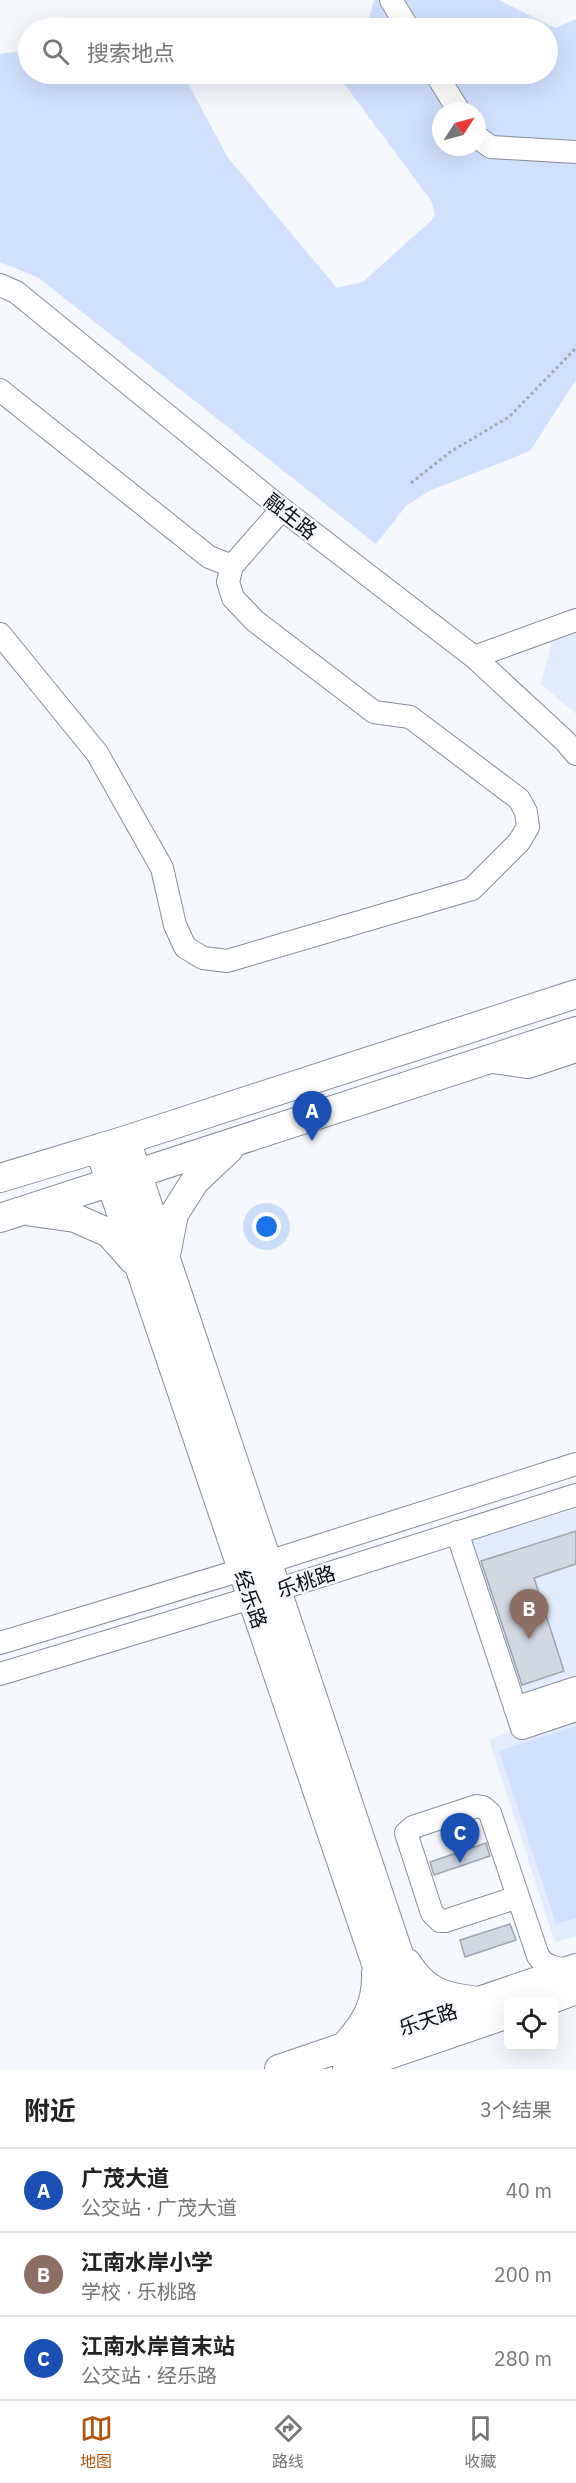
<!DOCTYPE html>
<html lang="zh">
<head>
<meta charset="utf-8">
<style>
  body { margin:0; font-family:"IBM Plex Sans","Noto Sans SC",sans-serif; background:#f6f6f6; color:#222 }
  .controls { position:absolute; right:18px; bottom:18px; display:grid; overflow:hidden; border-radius:9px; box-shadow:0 6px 24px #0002 }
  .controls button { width:54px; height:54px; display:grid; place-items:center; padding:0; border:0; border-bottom:2px solid #e0e0e0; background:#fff; color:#222; font:30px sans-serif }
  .compass { position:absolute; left:432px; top:102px; width:54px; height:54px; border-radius:50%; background:#fff; box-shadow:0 6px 24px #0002; rotate:54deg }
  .you { position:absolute; left:267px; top:1227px; width:21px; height:21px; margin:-15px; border:4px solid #fff; border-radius:50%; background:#1a73e8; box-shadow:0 0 0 9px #1a73e833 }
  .badge { display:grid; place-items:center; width:39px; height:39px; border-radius:50%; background:#b45309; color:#fff; font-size:20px; font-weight:700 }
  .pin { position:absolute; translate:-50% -50px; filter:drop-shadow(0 2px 3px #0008) }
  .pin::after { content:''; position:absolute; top:32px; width:21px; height:18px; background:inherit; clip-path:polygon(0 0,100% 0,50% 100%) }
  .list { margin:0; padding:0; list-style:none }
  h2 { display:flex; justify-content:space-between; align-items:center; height:78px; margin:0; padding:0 24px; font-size:26px }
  h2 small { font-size:20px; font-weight:400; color:#767676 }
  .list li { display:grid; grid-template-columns:39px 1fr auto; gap:18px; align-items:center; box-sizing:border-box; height:84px; padding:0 24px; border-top:2px solid #e0e0e0 }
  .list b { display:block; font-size:22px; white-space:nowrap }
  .list p { margin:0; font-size:20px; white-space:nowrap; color:#767676 }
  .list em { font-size:20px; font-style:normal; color:#767676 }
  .icon { flex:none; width:33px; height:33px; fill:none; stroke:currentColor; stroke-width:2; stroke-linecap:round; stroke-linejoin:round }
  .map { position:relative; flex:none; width:576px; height:2069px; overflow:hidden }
  .search { position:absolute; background:#fff; box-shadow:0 6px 24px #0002; left:18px; right:18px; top:18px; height:66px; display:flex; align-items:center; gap:15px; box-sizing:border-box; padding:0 21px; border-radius:33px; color:#767676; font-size:22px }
  .sheet { height:330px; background:#fff }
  nav { display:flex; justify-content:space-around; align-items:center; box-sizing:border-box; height:84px; border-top:2px solid #e0e0e0; background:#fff; font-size:16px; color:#767676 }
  nav a { display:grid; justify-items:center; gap:3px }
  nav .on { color:#b45309 }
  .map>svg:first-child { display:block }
  .built { fill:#e1ecff }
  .green { fill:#d0e1ff; fill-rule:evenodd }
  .building { fill:#d1d8e4; stroke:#9da4af; stroke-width:1.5 }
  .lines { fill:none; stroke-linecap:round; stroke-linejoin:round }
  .minor-casing { stroke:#868c97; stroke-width:24 }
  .major-casing { stroke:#868c97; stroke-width:30 }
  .path { stroke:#a6a9ad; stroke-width:3; stroke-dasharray:3 3; stroke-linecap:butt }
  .minor { stroke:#fff; stroke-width:22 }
  .major { stroke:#fff; stroke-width:28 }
  .labels { text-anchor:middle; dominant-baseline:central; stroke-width:5; stroke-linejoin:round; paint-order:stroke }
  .street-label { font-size:20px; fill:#0a0c10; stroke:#f5f8fd }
</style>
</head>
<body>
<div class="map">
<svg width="576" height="2069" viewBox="0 0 576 2069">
  <rect width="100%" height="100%" fill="#f5f8fd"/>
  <path class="built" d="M576,633V714L541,684L552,641Z
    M576,1509V1936L555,1942L489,1740L510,1732L454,1545Z"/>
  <path class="green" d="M374,0H499L555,28L576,19V380L530,451L429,491L406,506L376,544L39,278L0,262V54L28,50V74H183L228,158L337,288L363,282L435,217L432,202L337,74H548V28H366ZM441,111H477V147H441Z
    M576,1726V1918L556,1924L499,1751Z"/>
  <path class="building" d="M576,1531V1564L534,1578L564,1671L522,1685L481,1561Z
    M486,1843L490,1856L434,1875L430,1862Z
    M510,1924L516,1940L465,1957L460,1940Z"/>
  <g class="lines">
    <g class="minor-casing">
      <path id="minor" d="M391,0L408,28
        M436,74L459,111
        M477,137L491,147L576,152
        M0,285L16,292L282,509L474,657L565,741L576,754
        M0,390L209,557L232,566
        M0,634L97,753L162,868L175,925L185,947L203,958L227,961L472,889L519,842L528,827L526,812L519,799L410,717L374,712L255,621L233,598L228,582L232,566L282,509
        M474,657L576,620
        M486,1061L528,1067L576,1051
        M457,1532L522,1728L576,1710
        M0,1643L268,1562L576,1464
        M0,1674L251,1598L576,1495
        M515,1708L576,1688
        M518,1897L445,1921H440L432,1913L406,1833L413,1827L477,1806L483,1807L490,1813L538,1956C546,1968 557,1968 571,1970"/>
    </g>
    <g class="major-casing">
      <path id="major" d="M126,1140L428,2041
        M99,1148L405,2049
        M0,1178L126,1140L576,994
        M32,1212L75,1218L109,1233L133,1260
        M0,1218L576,1031
        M166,1255L174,1214L195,1181L229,1149
        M407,1963C426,1993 445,1997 479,2001
        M544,2002L576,1990
        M344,2047C365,2024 377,2005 376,1973
        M279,2069L576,1968
        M347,2069L508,2014"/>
    </g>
    <path class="path" d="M411,483L450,452L509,417L576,348"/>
    <use href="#minor" class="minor"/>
    <use href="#major" class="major"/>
  </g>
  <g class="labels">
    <g class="street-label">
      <text transform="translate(291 516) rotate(38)">融生路</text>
      <text transform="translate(306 1581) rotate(-18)">乐桃路</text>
      <text transform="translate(251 1599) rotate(71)">经乐路</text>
      <text transform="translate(428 2019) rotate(-18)">乐天路</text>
    </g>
  </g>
</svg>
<div class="controls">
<button><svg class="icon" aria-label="locate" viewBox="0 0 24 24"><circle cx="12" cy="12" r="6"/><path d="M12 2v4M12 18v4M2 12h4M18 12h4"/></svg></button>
</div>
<svg class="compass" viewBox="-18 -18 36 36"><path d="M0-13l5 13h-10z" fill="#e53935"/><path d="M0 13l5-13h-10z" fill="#767676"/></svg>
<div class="you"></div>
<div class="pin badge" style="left:312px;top:1141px;background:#1a4fb4">A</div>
<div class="pin badge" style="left:529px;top:1639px;background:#8d6e63">B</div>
<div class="pin badge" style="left:460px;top:1863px;background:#1a4fb4">C</div>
<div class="search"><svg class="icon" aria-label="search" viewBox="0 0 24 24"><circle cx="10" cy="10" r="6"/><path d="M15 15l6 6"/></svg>搜索地点</div>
</div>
<section class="sheet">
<h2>附近<small>3个结果</small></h2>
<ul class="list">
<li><span class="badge" style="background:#1a4fb4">A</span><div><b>广茂大道</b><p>公交站 · 广茂大道</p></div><em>40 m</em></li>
<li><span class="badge" style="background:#8d6e63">B</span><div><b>江南水岸小学</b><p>学校 · 乐桃路</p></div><em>200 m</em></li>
<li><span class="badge" style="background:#1a4fb4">C</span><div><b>江南水岸首末站</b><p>公交站 · 经乐路</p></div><em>280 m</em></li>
</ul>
</section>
<nav>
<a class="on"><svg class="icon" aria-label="map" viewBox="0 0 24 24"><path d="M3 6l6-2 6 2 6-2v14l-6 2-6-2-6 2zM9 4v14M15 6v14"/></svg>地图</a>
<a><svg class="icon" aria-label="directions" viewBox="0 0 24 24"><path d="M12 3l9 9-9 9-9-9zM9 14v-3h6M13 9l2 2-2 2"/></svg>路线</a>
<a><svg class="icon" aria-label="saved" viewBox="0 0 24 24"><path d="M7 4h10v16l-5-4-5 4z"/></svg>收藏</a>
</nav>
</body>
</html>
